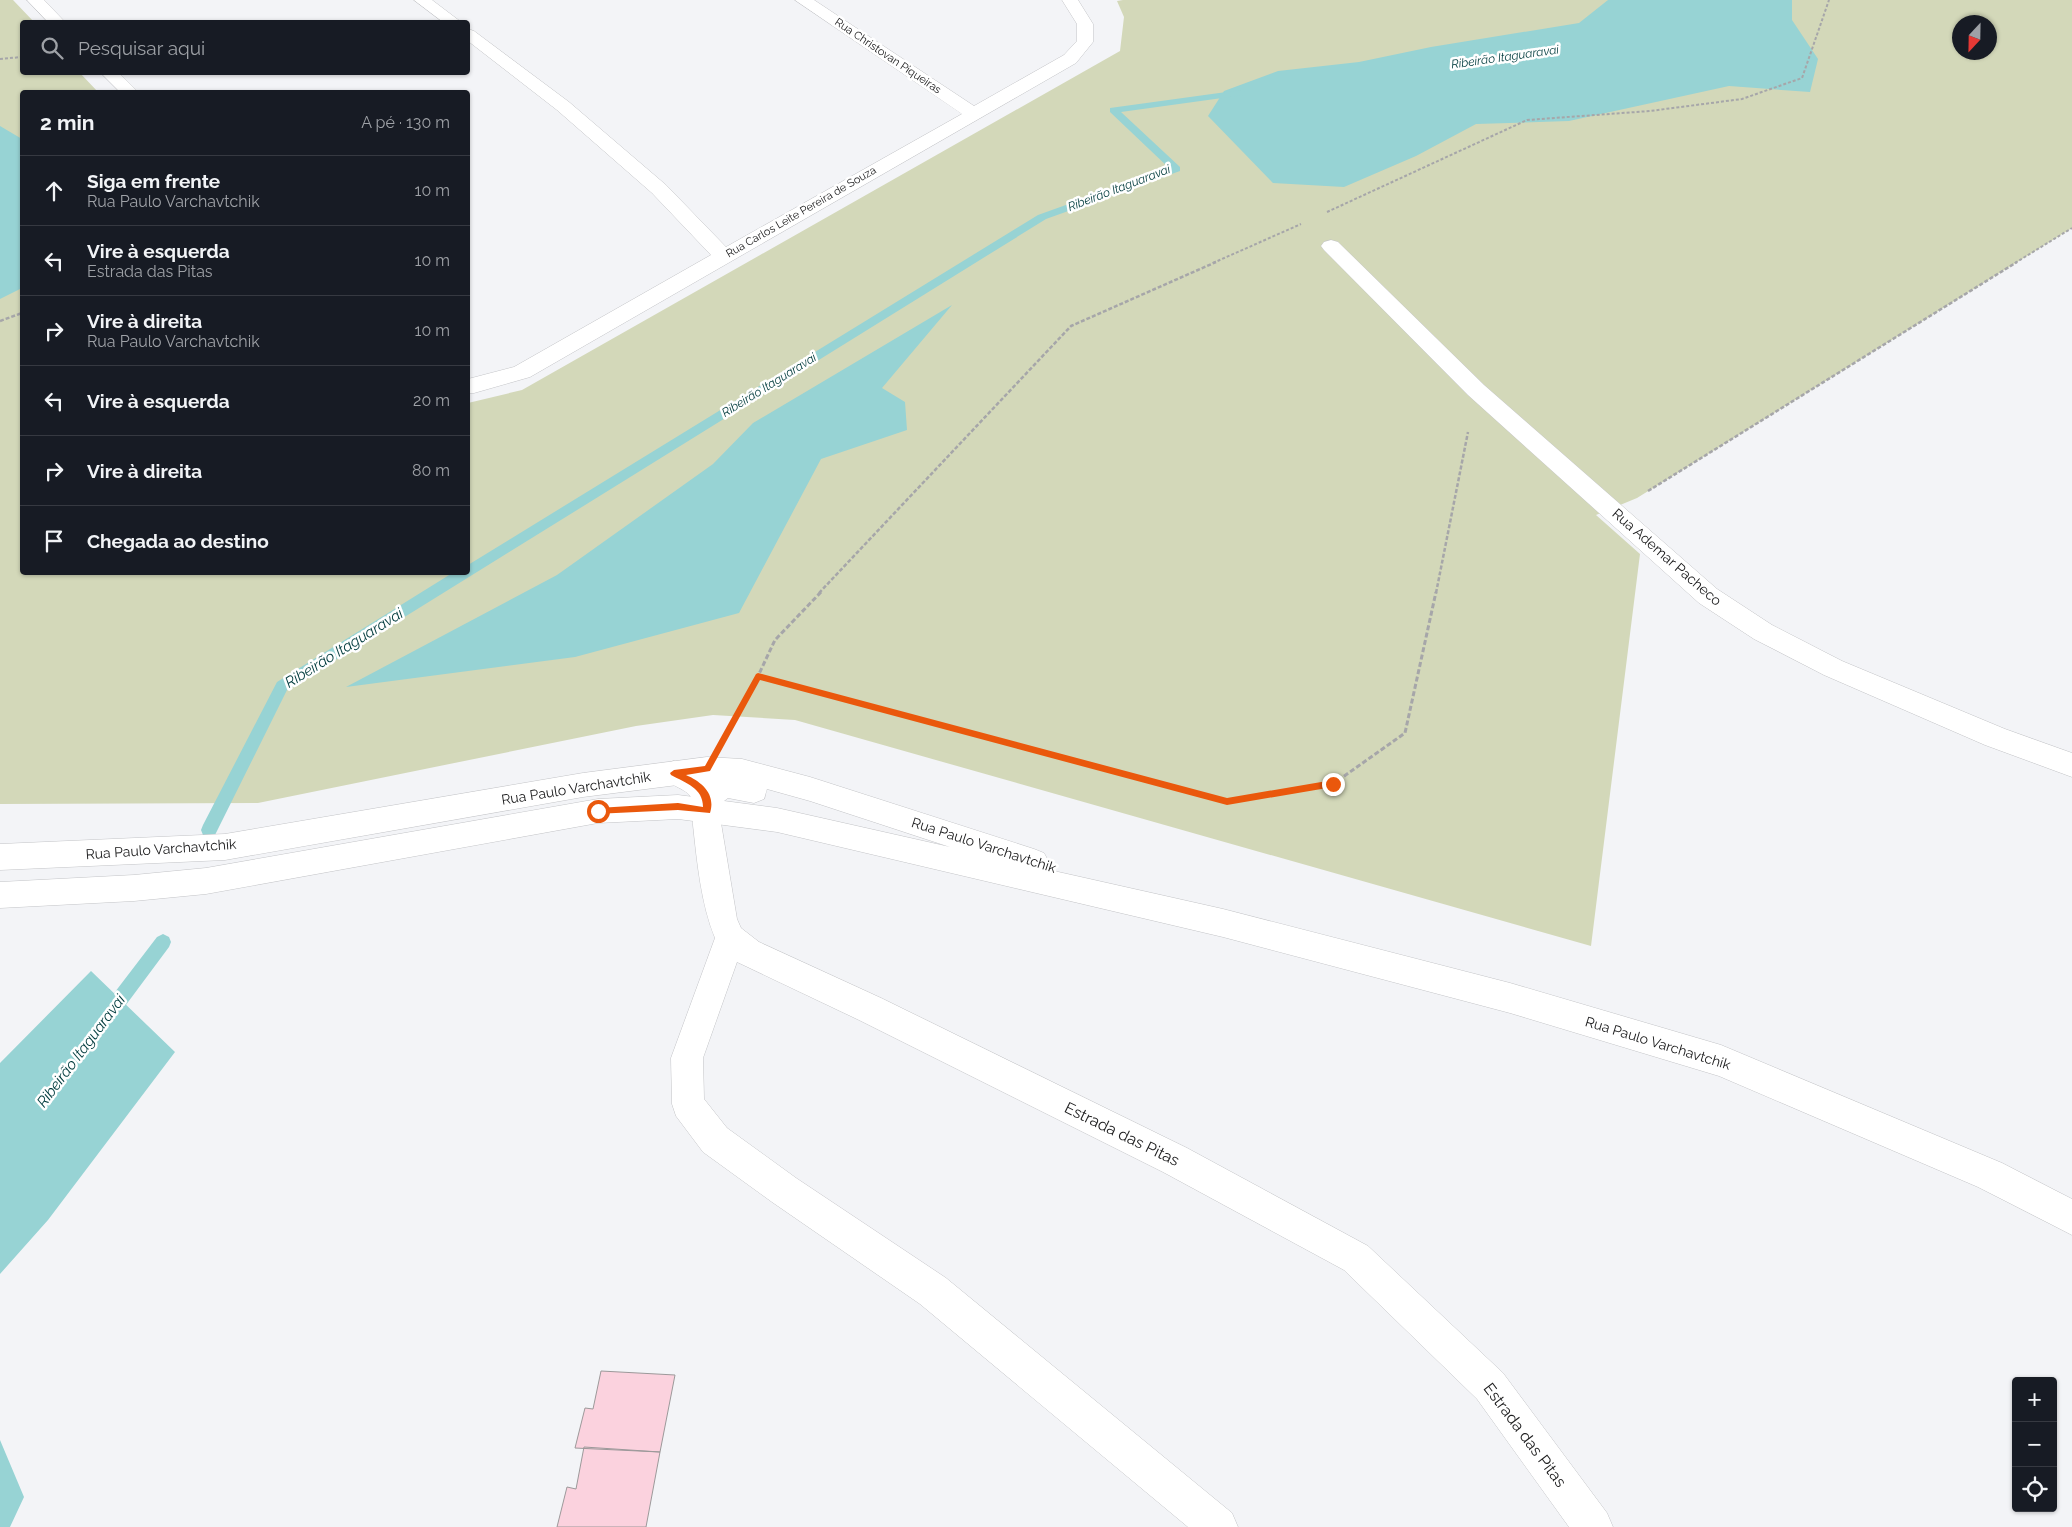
<!DOCTYPE html>
<html lang="pt">
<head>
<meta charset="utf-8">
<style>
  body { margin:0; font-family:Raleway,sans-serif; background:#242831; color:#f1f3f6 }
  .controls { position:absolute; right:15px; bottom:15px; display:grid; overflow:hidden; border-radius:5px; box-shadow:0 1px 4px #0004 }
  .controls button { width:45px; height:45px; display:grid; place-items:center; padding:0; border:0; border-bottom:1px solid #363941; background:#171b24; color:#f1f3f6; font:25px sans-serif }
  .compass { position:absolute; left:1952px; top:15px; width:45px; height:45px; border-radius:50%; background:#171b24; box-shadow:0 1px 4px #0004; rotate:202deg }
  .stop { position:absolute; width:15px; height:15px; margin:-11px; border:4px solid #ea580c; border-radius:50%; background:#fff }
  .stop.end { background:#ea580c; border-color:#fff; box-shadow:0 1px 5px #0008 }
  .list { margin:0; padding:0; list-style:none }
  h2 { display:flex; justify-content:space-between; align-items:center; height:65px; margin:0; padding:0 20px; font-size:21px }
  h2 small { font-size:16px; font-weight:400; color:#9ea1a6 }
  .list li { display:grid; grid-template-columns:32px 1fr auto; gap:15px; align-items:center; box-sizing:border-box; height:70px; padding:0 20px; border-top:1px solid #363941 }
  .list b { display:block; font-size:19px; white-space:nowrap }
  .list p { margin:0; font-size:16px; white-space:nowrap; color:#9ea1a6 }
  .list em { font-size:16px; font-style:normal; color:#9ea1a6 }
  .icon { flex:none; width:28px; height:28px; fill:none; stroke:currentColor; stroke-width:2; stroke-linecap:round; stroke-linejoin:round }
  .map { position:relative; flex:none; width:2072px; height:1527px; overflow:hidden }
  .search { position:absolute; background:#171b24; box-shadow:0 1px 4px #0004; left:20px; top:20px; width:450px; height:55px; display:flex; align-items:center; gap:12px; box-sizing:border-box; padding:0 18px; border-radius:5px; color:#9ea1a6; font-size:19px }
  .panel { position:absolute; background:#171b24; box-shadow:0 1px 4px #0004; left:20px; top:90px; width:450px; height:485px; border-radius:5px }
  .map>svg:first-child { display:block }
  .green { fill:#d3d8b9; fill-rule:evenodd }
  .water { fill:#97d3d4 }
  .lines { fill:none; stroke-linecap:round; stroke-linejoin:round }
  .stream { fill:#97d3d4; fill-rule:evenodd }
  .building { fill:#fbd2de; stroke:#9c999a }
  .street-casing { stroke:#c3c4c7; stroke-width:1 }
  .secondary-casing { stroke:#c3c4c7; stroke-width:1 }
  .path-far2 { stroke:#a6a6a9; stroke-width:2; stroke-dasharray:3 2; stroke-linecap:butt }
  .path-far1 { stroke:#a6a6a9; stroke-width:2.5; stroke-dasharray:4 2; stroke-linecap:butt }
  .path { stroke:#a6a6a9; stroke-width:3; stroke-dasharray:5 2.5; stroke-linecap:butt }
  .street { fill:#fff; fill-rule:evenodd }
  .secondary { fill:#fff; fill-rule:evenodd }
  .route { fill:#ea580c }
  .labels { text-anchor:middle; dominant-baseline:central; stroke-width:5; stroke-linejoin:round; paint-order:stroke }
  .far-street-label { font-size:11px; fill:#202021; stroke:#fff }
  .far-water-label { font-size:12px; font-style:italic; fill:#003b3d; stroke:#fff }
  .street-label { font-size:14px; fill:#202021; stroke:#fff }
  .water-label { font-size:15px; font-style:italic; fill:#003b3d; stroke:#fff }
  .near-street-label { font-size:16px; fill:#202021; stroke:#fff }
</style>
</head>
<body>
<div class="map">
<svg width="2072" height="1527" viewBox="0 0 2072 1527">
  <rect width="100%" height="100%" fill="#f3f4f7"/>
  <path class="green" d="M0,0H13L34,22H22V72L80,73L98,92H22V572H468V403L522,390L1120,51L1124,17L1117,1L1123,0H2072V228L1637,498L1596,515L1640,554L1591,946L795,720L713,715L636,726L258,803L0,804ZM1960,22H1990V52H1960Z"/>
  <path class="water" d="M1608,0H1792V20L1818,59L1810,92L1729,86L1569,121L1476,124L1416,156L1344,187L1273,183L1208,116L1224,91L1278,71L1359,62L1431,47L1579,23Z
    M0,126L22,139V288L0,299Z
    M952,305L882,388L905,402L907,430L821,459L739,613L575,657L346,687L557,575L713,464L753,423Z
    M91,971L175,1052L48,1220L0,1274V1063Z
    M0,1440L24,1497L10,1527H0Z"/>
  <g class="lines">
    <path class="stream" d="M1241,90L1246,93L1244,95L1121,112L1180,167V171L1046,219L287,690L215,835L209,837L203,835L201,830L203,825L277,682L454,572H468V565L1038,215L1169,168L1110,112V108Z
      M163,934L169,937L171,942L169,947L114,1021L108,1023L102,1021L99,1015L102,1009L157,937Z"/>
  </g>
  <path class="building" d="M601,1371L675,1375L660,1452L575,1448L585,1408L593,1409Z
    M584,1447L660,1452L646,1527H557L567,1487L576,1489Z"/>
  <g class="lines">
    <g class="street-casing">
      <path id="street" d="M27,0H44L65,22H48Z
        M414,0H432L461,22H443Z
        M795,0H814L974,106L1064,55L1077,41V24L1062,0H1078L1093,24V42L1076,63L530,377L474,393H468V379L514,367L711,255L652,193L557,110L468,41V29L474,31L569,102L666,185L726,247L962,114Z
        M100,72H118L138,92H120Z
        M1331,240L1338,242L1484,385L1717,589L1772,625L1842,661L2005,729L2072,753V777L1985,745L1824,675L1754,639L1699,603L1468,395L1324,250L1321,246L1324,242Z
        M674,761L707,776L721,798V823L737,919L741,928L759,942L881,998L1187,1148L1368,1246L1503,1373L1607,1513L1613,1527H1569L1477,1399L1344,1270L1163,1172L859,1020L737,962L703,1058L704,1099L727,1128L796,1178L946,1278L1232,1513L1238,1527H1188L920,1304L772,1202L703,1152L676,1116L672,1104L671,1058L715,938C701,904 697,862 693,825C692,818 694,809 693,802C690,787 668,788 660,773L664,765Z"/>
    </g>
    <g class="secondary-casing">
      <path id="secondary" d="M707,757L742,759L810,777L1034,849L1044,853L1049,862L1045,869L1223,909L1510,983L1721,1045L2002,1163L2072,1199V1235L1978,1187L1719,1076L1510,1013L1223,937L777,832L678,819L598,823L206,894L134,901L0,908V882L134,875L206,868L598,799L678,795L694,797L697,790L709,781L583,797L225,860L0,870V844L225,834L583,773ZM767,789L810,801L950,847L777,808L724,801L728,798L754,803L764,799Z"/>
    </g>
    <path class="path-far2" d="M0,59L22,57
      M1327,212L1527,120L1650,111L1742,99L1802,78L1829,0
      M1213,263L1301,224
      M2015,263L2072,228"/>
    <path class="path-far1" d="M0,321L22,313
      M1648,491L2017,262
      M819,593L1071,326L1216,262
      M1436,593L1468,432"/>
    <path class="path" d="M821,592L775,640L758,676L1227,801L1333,784L1405,733L1436,592
      M728,731L758,676"/>
    <use href="#street" class="street"/>
    <use href="#secondary" class="secondary"/>
  </g>
  <path class="route" d="M758,673L1227,798L1333,780L1337,784L1333,787L1227,805L760,680L710,771L686,775C702,782 716,794 710,813L678,810L595,814L593,811L598,808L678,803L703,807C703,788 686,783 671,775L670,773L674,770L705,766L756,674Z"/>
  <g class="labels">
    <g class="far-street-label">
      <text transform="translate(888 56) rotate(34)">Rua Christovan Piqueiras</text>
      <text transform="translate(801 212) rotate(-30)">Rua Carlos Leite Pereira de Souza</text>
    </g>
    <g class="far-water-label">
      <text transform="translate(1505 57) rotate(-8)">Ribeirão Itaguaravai</text>
      <text transform="translate(1119 188) rotate(-21)">Ribeirão Itaguaravai</text>
      <text transform="translate(769 385) rotate(-32)">Ribeirão Itaguaravai</text>
    </g>
    <g class="street-label">
      <text transform="translate(1667 557) rotate(41)">Rua Ademar Pacheco</text>
      <text transform="translate(576 788) rotate(-9)">Rua Paulo Varchavtchik</text>
      <text transform="translate(984 845) rotate(18)">Rua Paulo Varchavtchik</text>
      <text transform="translate(161 849) rotate(-4)">Rua Paulo Varchavtchik</text>
      <text transform="translate(1658 1043) rotate(17)">Rua Paulo Varchavtchik</text>
    </g>
    <g class="water-label">
      <text transform="translate(344 648) rotate(-32)">Ribeirão Itaguaravai</text>
      <text transform="translate(81 1051) rotate(-53)">Ribeirão Itaguaravai</text>
    </g>
    <g class="near-street-label">
      <text transform="translate(1122 1134) rotate(26)">Estrada das Pitas</text>
      <text transform="translate(1525 1435) rotate(53)">Estrada das Pitas</text>
    </g>
  </g>
</svg>
<div class="controls">
<button>+</button>
<button>−</button>
<button><svg class="icon" aria-label="locate" viewBox="0 0 24 24"><circle cx="12" cy="12" r="6"/><path d="M12 2v4M12 18v4M2 12h4M18 12h4"/></svg></button>
</div>
<svg class="compass" viewBox="-18 -18 36 36"><path d="M0-13l5 13h-10z" fill="#e53935"/><path d="M0 13l5-13h-10z" fill="#9ea1a6"/></svg>
<div class="stop" style="left:598px;top:811px"></div>
<div class="stop end" style="left:1333px;top:784px"></div>
<div class="search"><svg class="icon" aria-label="search" viewBox="0 0 24 24"><circle cx="10" cy="10" r="6"/><path d="M15 15l6 6"/></svg>Pesquisar aqui</div>
<section class="panel">
<h2>2 min<small>A pé · 130 m</small></h2>
<ul class="list">
<li><svg class="icon" aria-label="ahead" viewBox="0 0 24 24"><path d="M12 20V5M6 11l6-6 6 6"/></svg><div><b>Siga em frente</b><p>Rua Paulo Varchavtchik</p></div><em>10 m</em></li>
<li><svg class="icon" aria-label="left" viewBox="0 0 24 24"><path d="M17 20v-9H6M10 6l-5 5 5 5"/></svg><div><b>Vire à esquerda</b><p>Estrada das Pitas</p></div><em>10 m</em></li>
<li><svg class="icon" aria-label="right" viewBox="0 0 24 24"><path d="M7 20v-9h11M14 6l5 5-5 5"/></svg><div><b>Vire à direita</b><p>Rua Paulo Varchavtchik</p></div><em>10 m</em></li>
<li><svg class="icon" aria-label="left" viewBox="0 0 24 24"><path d="M17 20v-9H6M10 6l-5 5 5 5"/></svg><div><b>Vire à esquerda</b></div><em>20 m</em></li>
<li><svg class="icon" aria-label="right" viewBox="0 0 24 24"><path d="M7 20v-9h11M14 6l5 5-5 5"/></svg><div><b>Vire à direita</b></div><em>80 m</em></li>
<li><svg class="icon" aria-label="arrive" viewBox="0 0 24 24"><path d="M6 21V4h12l-3 4 3 4H6"/></svg><div><b>Chegada ao destino</b></div></li>
</ul>
</section>
</div>
</body>
</html>
